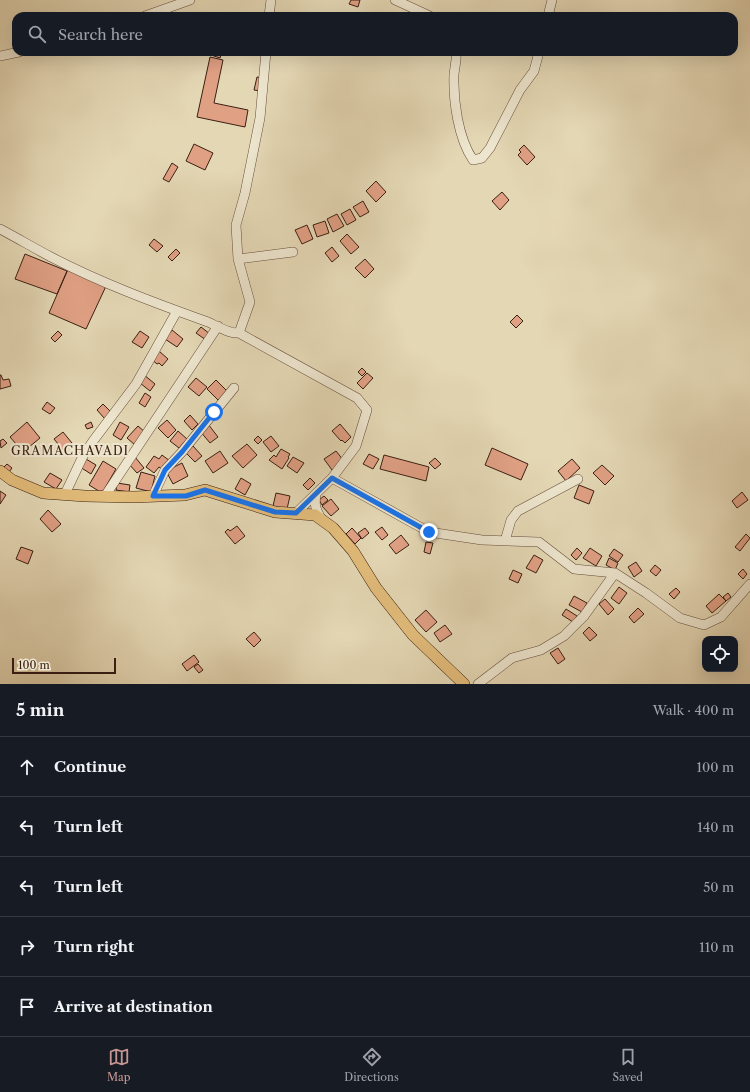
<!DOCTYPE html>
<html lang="en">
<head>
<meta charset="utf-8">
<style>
  body { margin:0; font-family:"Libre Caslon Text",serif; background:#242831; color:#f1f3f6 }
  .controls { position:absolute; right:12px; bottom:12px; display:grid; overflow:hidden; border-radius:8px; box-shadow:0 4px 16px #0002 }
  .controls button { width:36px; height:36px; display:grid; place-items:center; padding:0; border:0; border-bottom:1px solid #363941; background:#171b24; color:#f1f3f6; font:20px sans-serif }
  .scale { position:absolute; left:12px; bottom:10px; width:104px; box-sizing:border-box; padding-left:4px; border:2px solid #3b1f12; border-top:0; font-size:11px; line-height:14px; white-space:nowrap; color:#3b1f12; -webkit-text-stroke:3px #ede5ce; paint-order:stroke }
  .stop { position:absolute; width:12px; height:12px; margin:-9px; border:3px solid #1a73e8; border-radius:50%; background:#fff }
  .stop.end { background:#1a73e8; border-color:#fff; box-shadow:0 1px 4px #0008 }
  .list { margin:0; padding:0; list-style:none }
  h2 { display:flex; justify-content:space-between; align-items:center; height:52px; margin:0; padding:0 16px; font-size:17px }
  h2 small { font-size:13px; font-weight:400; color:#9ea1a6 }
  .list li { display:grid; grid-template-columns:26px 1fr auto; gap:12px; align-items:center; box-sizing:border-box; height:60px; padding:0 16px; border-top:1px solid #363941 }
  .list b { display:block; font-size:15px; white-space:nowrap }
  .list em { font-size:13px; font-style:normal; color:#9ea1a6 }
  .icon { flex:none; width:22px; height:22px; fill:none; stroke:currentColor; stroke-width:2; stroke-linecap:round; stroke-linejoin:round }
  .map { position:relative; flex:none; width:750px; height:684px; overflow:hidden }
  .search { position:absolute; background:#171b24; box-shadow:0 4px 16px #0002; left:12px; right:12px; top:12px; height:44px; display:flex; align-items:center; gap:10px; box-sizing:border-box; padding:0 14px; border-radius:12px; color:#9ea1a6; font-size:15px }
  .sheet { height:352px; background:#171b24 }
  nav { display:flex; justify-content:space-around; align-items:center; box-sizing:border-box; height:56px; border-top:1px solid #363941; background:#171b24; font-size:11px; color:#9ea1a6 }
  nav a { display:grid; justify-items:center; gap:2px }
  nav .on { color:#c59692 }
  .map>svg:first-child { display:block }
  .building { fill:#e0a084; stroke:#3b1f12 }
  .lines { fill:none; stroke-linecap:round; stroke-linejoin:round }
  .minor-casing { stroke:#654d3a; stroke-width:10 }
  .major-casing { stroke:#3b1f12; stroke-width:12 }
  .minor { stroke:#ede5ce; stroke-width:9 }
  .major { stroke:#e2bc7a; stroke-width:11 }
  .route { stroke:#1a73e8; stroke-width:5 }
  .labels { text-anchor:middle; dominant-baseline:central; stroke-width:4; stroke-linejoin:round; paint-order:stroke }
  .quarter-label { font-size:12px; letter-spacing:1px; fill:#3b1f12; stroke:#ede5ce }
</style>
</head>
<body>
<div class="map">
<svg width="750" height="684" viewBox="0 0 750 684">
  <rect width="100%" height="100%" fill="#e4d7b4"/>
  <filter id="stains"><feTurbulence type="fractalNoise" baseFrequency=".005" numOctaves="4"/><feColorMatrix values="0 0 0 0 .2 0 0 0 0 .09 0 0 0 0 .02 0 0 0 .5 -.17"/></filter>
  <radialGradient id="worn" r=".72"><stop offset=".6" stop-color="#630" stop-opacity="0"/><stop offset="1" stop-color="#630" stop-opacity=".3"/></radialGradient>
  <path class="building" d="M351,0H360L358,7L349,4Z
    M209,52H222L220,58L208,54Z
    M210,57L223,60L214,103L248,110L245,127L197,117Z
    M257,77L263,78L261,91L254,90Z
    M194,144L213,153L205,170L186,161Z
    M524,145L535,157L527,165L518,155L521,152L519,150Z
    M172,163L178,167L169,182L163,179Z
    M376,181L386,192L376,202L366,191Z
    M502,192L509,200L500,210L492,201Z
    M363,201L369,212L360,217L353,207Z
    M350,209L356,220L347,225L341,214Z
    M337,214L344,226L333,232L327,219Z
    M325,221L329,233L317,237L313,225Z
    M307,225L313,239L302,244L295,230Z
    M347,234L359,247L351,254L340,241Z
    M154,239L163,246L157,252L149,245Z
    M332,247L339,256L332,262L325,253Z
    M176,249L180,253L172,261L168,257Z
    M25,254L67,271L57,294L15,279Z
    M365,259L374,269L365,278L355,268Z
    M69,267L107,284L86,329L49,313Z
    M517,315L523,321L516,328L510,322Z
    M201,327L210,334L206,340L196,333Z
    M172,330L183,339L177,347L165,339Z
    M58,331L62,335L55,342L51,338Z
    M140,331L149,337L142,348L132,342Z
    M159,351L168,359L162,366L159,363L157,364L151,359Z
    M362,368L366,372L362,376L358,372Z
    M367,373L373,378L363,389L357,383Z
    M143,374L155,384L150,391L140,383Z
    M0,375H1L3,380L9,379L11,386L0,389Z
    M196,378L207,387L199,396L188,387Z
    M216,380L227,391L218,400L207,389Z
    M145,393L151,397L145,407L139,403Z
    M47,402L55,408L50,414L42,409Z
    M103,404L112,413L105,419L97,410Z
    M190,415L198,424L192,430L184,421Z
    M167,420L176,430L168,438L158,428Z
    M27,422L40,438L23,452L10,437Z
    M91,422L93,427L87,429L85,425Z
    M120,422L129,427L121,440L113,435Z
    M208,424L218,437L210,443L200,431Z
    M340,424L351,437L345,443L342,440L341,441L332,431Z
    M138,426L146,433L135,445L127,438Z
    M178,431L187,439L179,448L170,441Z
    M63,432L72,443L63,450L54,439Z
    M258,436L262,440L258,444L254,440Z
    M271,436L279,446L271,452L263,442Z
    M3,439L7,443L1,448L0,441Z
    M247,444L257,455L243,468L232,456Z
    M193,446L202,456L195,462L186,453Z
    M492,448L528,464L521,480L485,465Z
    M281,449L290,454L288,457L289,458L282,469L269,460L274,455L276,457Z
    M220,451L228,463L213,473L205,461Z
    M336,451L344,461L332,470L324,459Z
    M369,454L379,459L373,469L363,464Z
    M162,455L170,461L163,470L159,467L154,473L146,467L154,456L159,459Z
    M384,455L429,467L426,481L380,469Z
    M135,457L144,468L137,473L128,463Z
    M293,457L304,463L297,473L287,466Z
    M435,458L441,464L435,469L429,463Z
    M86,459L96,465L91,474L80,467Z
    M572,459L580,468L566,481L558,471Z
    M103,461L116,469L102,493L89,485Z
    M182,463L188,476L173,484L166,471Z
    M7,464L12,468L9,472L4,467Z
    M602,465L614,476L605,485L593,473Z
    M141,472L155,476L151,492L136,488Z
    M50,473L62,480L56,489L44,482Z
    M241,478L251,484L245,495L235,489Z
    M310,478L315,483L308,490L303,485Z
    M117,483L130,485L129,492L116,490Z
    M579,485L594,491L589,504L574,498Z
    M0,491L6,495L0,504Z
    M742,492L748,500L737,508L732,501Z
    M276,493L290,496L287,509L273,506Z
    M324,496L328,500L322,505L319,500Z
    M331,499L339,509L331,516L322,506Z
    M48,510L61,524L52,532L40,519Z
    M237,526L245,536L235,544L225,532L228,529L230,531Z
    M382,527L388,535L382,540L375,532Z
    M352,528L361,538L355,544L346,534Z
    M365,528L369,533L362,539L358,533Z
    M746,534L750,538L740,551L735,547Z
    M401,535L409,545L396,554L389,545Z
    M426,542L433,543L430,554L424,552Z
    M21,547L33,551L28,564L16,559Z
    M577,548L582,553L576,560L571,555Z
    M590,548L602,556L596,566L583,558Z
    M614,549L623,555L618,562L609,556Z
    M534,555L543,560L536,573L526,568Z
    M609,558L618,563L615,570L606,565Z
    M636,562L642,571L634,577L628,567Z
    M655,565L661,570L656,576L650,571Z
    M743,569L747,574L743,579L738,574Z
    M513,570L522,574L518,583L509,579Z
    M619,587L627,593L619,604L611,598Z
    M676,588L680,592L674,599L669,594Z
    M728,593L731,597L726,601L723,597Z
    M719,594L726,601L712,613L706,606Z
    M574,596L587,603L582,612L569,605Z
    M605,599L614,609L608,615L599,604Z
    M638,608L644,614L634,623L629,617Z
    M566,609L577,616L573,622L562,615Z
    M426,610L437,622L426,632L415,620Z
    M445,625L452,634L440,642L434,633Z
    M589,627L597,635L590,641L583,633Z
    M254,632L261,640L254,647L246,639Z
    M558,648L565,659L558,664L550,653Z
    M194,655L199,662L187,671L182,664Z
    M198,664L203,670L199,673L194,667Z"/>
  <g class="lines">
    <g class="minor-casing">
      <path id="minor" d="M395,0L430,16
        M145,16L190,0
        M269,16L271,0
        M548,16L552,0
        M456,52C457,59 455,66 454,74C453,100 458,138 473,160L482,158L490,148L520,90L534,71L539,52
        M0,56L19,52
        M0,229C17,238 34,248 51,257C101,283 155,303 208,322C217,326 229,334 239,333L357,398L367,410L356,446L332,478
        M238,259L293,252
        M239,333L250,302L238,259L236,225L245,193L260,118L266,52
        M65,494L83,456L93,441L136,384L177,311
        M316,494C314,506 316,510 322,520
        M105,496L218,326
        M153,496L165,470L182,452L234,388
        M296,513L332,478L429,532L482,540L539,542L574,569L615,573L646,593L680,618L704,625L721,617L750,584
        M505,541L511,520L518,511L578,479
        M478,684L512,658L541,650L564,636L584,616L615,573"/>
    </g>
    <g class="major-casing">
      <path id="major" d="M0,471L12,480L43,493L85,496L134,497L185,495L205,490L275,512L315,515L333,528L353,551L376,588L413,635L464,684"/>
    </g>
    <use href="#minor" class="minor"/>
    <use href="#major" class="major"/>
  </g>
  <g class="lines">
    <path class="route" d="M214,412L182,452L165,470L153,496H186L205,490L275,512L296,513L332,478L429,532"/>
  </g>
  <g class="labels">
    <g class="quarter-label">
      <text x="70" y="450">GRAMACHAVADI</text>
    </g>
  </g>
  <rect width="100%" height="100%" filter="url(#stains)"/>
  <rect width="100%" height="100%" fill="url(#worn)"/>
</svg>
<div class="controls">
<button><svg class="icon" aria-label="locate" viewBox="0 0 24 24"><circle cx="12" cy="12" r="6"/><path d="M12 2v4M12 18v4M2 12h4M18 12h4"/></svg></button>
</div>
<div class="scale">100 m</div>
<div class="stop" style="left:214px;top:412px"></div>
<div class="stop end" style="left:429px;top:532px"></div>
<div class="search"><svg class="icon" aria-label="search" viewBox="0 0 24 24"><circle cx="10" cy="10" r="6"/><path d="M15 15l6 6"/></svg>Search here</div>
</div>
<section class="sheet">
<h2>5 min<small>Walk · 400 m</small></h2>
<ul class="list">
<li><svg class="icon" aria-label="ahead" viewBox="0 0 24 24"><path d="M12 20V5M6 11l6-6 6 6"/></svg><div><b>Continue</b></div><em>100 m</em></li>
<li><svg class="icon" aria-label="left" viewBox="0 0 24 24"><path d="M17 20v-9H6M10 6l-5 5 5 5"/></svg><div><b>Turn left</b></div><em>140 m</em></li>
<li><svg class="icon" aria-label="left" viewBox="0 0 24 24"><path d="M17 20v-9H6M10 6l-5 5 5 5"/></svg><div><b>Turn left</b></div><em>50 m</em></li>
<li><svg class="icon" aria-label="right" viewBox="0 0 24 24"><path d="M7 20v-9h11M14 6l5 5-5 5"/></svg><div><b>Turn right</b></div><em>110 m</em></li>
<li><svg class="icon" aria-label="arrive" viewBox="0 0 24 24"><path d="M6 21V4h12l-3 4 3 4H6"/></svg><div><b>Arrive at destination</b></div></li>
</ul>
</section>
<nav>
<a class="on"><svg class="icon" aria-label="map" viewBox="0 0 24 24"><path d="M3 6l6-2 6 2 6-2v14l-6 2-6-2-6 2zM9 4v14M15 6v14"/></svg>Map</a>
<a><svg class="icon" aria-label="directions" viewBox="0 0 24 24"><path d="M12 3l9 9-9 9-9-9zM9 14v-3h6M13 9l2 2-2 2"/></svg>Directions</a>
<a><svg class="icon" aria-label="saved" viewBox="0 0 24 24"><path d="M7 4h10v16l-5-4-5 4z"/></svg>Saved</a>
</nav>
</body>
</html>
